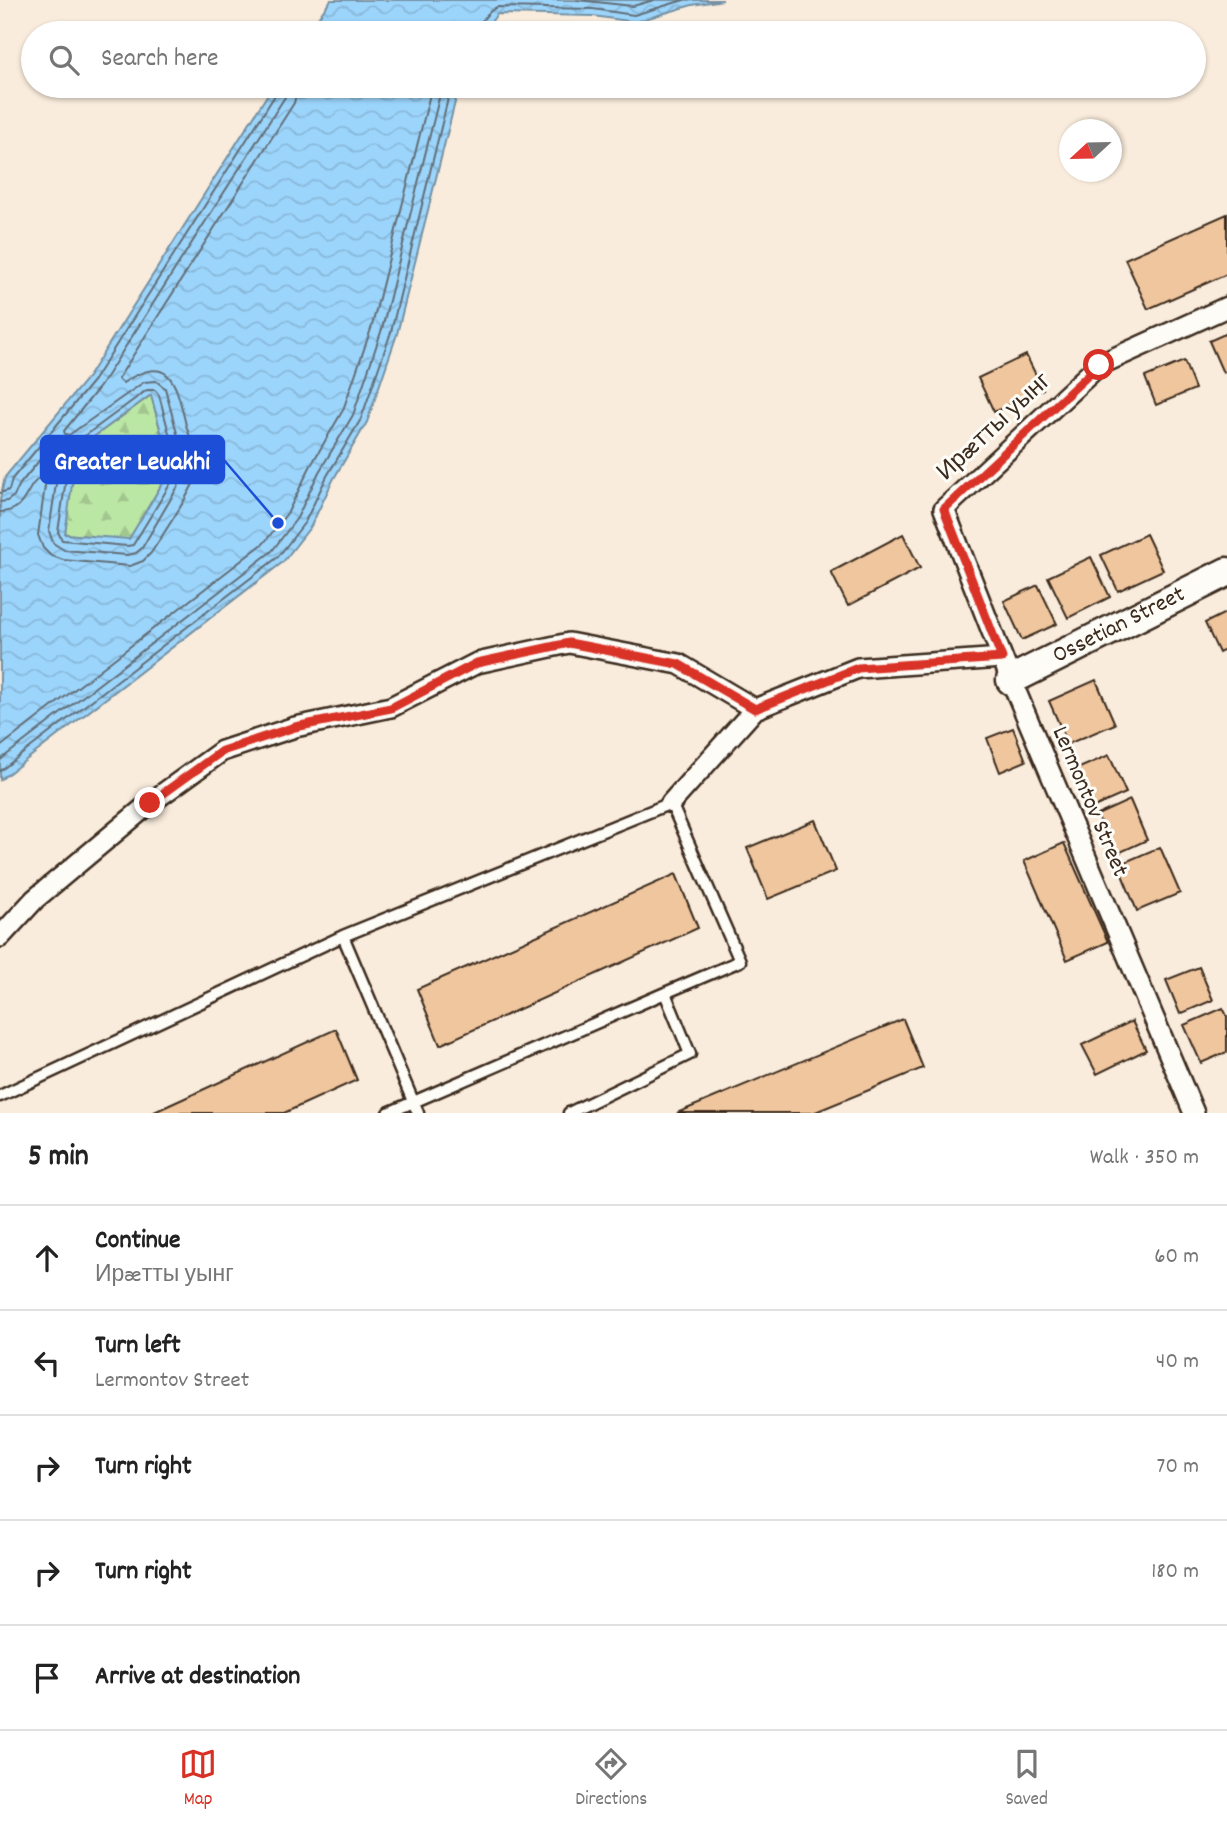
<!DOCTYPE html>
<html lang="en">
<head>
<meta charset="utf-8">
<style>
  body { margin:0; font-family:Dekko,sans-serif; background:#f2f2f2; color:#222 }
  .compass { position:absolute; left:1059px; top:119px; width:63px; height:63px; border-radius:50%; background:#fff; box-shadow:0 2px 5px #0004; rotate:248deg }
  .stop { position:absolute; width:21px; height:21px; margin:-16px; border:5px solid #d93025; border-radius:50%; background:#fff }
  .stop.end { background:#d93025; border-color:#fff; box-shadow:0 2px 7px #0008 }
  .list { margin:0; padding:0; list-style:none }
  h2 { display:flex; justify-content:space-between; align-items:center; height:91px; margin:0; padding:0 28px; font-size:30px }
  h2 small { font-size:23px; font-weight:400; color:#767676 }
  .list li { display:grid; grid-template-columns:46px 1fr auto; gap:21px; align-items:center; box-sizing:border-box; height:105px; padding:0 28px; border-top:2px solid #e0e0e0 }
  .list b { display:block; font-size:26px; white-space:nowrap }
  .list p { margin:0; font-size:23px; white-space:nowrap; color:#767676 }
  .list em { font-size:23px; font-style:normal; color:#767676 }
  .icon { flex:none; width:38px; height:38px; fill:none; stroke:currentColor; stroke-width:2; stroke-linecap:round; stroke-linejoin:round }
  .map { position:relative; flex:none; width:1227px; height:1113px; overflow:hidden }
  .search { position:absolute; background:#fff; box-shadow:0 2px 5px #0004; left:21px; right:21px; top:21px; height:77px; display:flex; align-items:center; gap:18px; box-sizing:border-box; padding:0 24px; border-radius:38px; color:#767676; font-size:26px }
  .sheet { height:616px; background:#fff }
  nav { display:flex; justify-content:space-around; align-items:center; box-sizing:border-box; height:98px; border-top:2px solid #e0e0e0; background:#fff; font-size:19px; color:#767676 }
  nav a { display:grid; justify-items:center; gap:4px }
  nav .on { color:#d93025 }
  .map>svg:first-child { display:block }
  .forest { fill:url(#forest-firs); stroke:#7b8862; stroke-width:2 }
  .water { fill:url(#water-waves); stroke:#7591a3; stroke-width:2; fill-rule:evenodd }
  .lines { fill:none; stroke-linecap:round; stroke-linejoin:round }
  .shore { stroke:#626e77; stroke-width:2 }
  .building { fill:#efc69e; stroke:#3b2a1e; stroke-width:2 }
  .lane-casing { stroke:#3b2a1e; stroke-width:15 }
  .street-casing { stroke:#3b2a1e; stroke-width:24 }
  .secondary-casing { stroke:#3b2a1e; stroke-width:33 }
  .lane { stroke:#fdfcf7; stroke-width:10 }
  .street { stroke:#fdfcf7; stroke-width:19 }
  .secondary { stroke:#fdfcf7; stroke-width:28 }
  .route { stroke:#d93025; stroke-width:9 }
  .labels { text-anchor:middle; dominant-baseline:central; stroke-width:6; stroke-linejoin:round; paint-order:stroke }
  .street-label { font-size:24px; fill:#3b2a1e; stroke:#fdfcf7 }
  .leader { fill:none; stroke:#1d4ed8; stroke-width:2.5 }
  .callout-dot { fill:#1d4ed8; stroke:#fdfcf7; stroke-width:2.5 }
  .callout { fill:#1d4ed8; stroke:#1d4ed8; stroke-width:2.5 }
  .callout-label { font-size:26px; text-anchor:middle; font-weight:bold; fill:#fff }
</style>
</head>
<body>
<div class="map">
<svg width="1227" height="1113" viewBox="0 0 1227 1113">
  <defs>
    <pattern id="forest-firs" width="22" height="20" patternUnits="userSpaceOnUse" patternTransform="scale(1.75)"><rect width="22" height="20" fill="#bbe7a5"/><path d="M5 1l3.5 6h-7zM16 11l3.5 6h-7z" fill="#a2c68e"/></pattern>
    <pattern id="water-waves" width="16" height="10" patternUnits="userSpaceOnUse" patternTransform="scale(1.75)"><rect width="16" height="10" fill="#9cd5fc"/><path d="M0 5q4-4 8 0t8 0" fill="none" stroke="#87b7d8"/></pattern>
  </defs>
  <rect width="100%" height="100%" fill="#f9ecdc"/>
  <filter id="ink" filterUnits="userSpaceOnUse"><feTurbulence type="fractalNoise" baseFrequency=".0143" numOctaves="2"/><feDisplacementMap in="SourceGraphic" scale="14" xChannelSelector="R" yChannelSelector="G"/><feConvolveMatrix kernelMatrix="1 2 1 2 8 2 1 2 1" color-interpolation-filters="sRGB"/></filter>
  <g filter="url(#ink)">
    <path class="forest" d="M151,395L171,469L129,540L64,534L77,449Z"/>
    <path class="water" d="M331,0H723L692,5L635,22L593,16L497,14L483,33H307Z
      M273,86H459L397,334L367,422L333,480L311,526L283,562L0,780V499L5,477L88,377ZM151,395L171,469L129,539L65,534L77,449Z"/>
    <g class="lines">
      <path class="shore" d="M577,0L633,6L654,0
        M478,33C478,24 488,11 497,7L593,9L634,15L684,0
        M147,390H155L159,395L178,467L177,473L133,545L127,546L62,540L58,532L71,446Z
        M0,493L9,490L12,479L94,380L277,92L279,86
        M0,502L7,501L14,496L20,484L56,440L60,439L62,443L49,531L53,543L64,550L127,555L136,553L142,548L187,471L165,388L156,381L144,382L69,435L65,434L64,431L101,385L285,97L287,86
        M0,512C29,511 23,487 43,475L46,479L38,535L43,548L50,555L63,560L130,566L143,561L151,553C161,537 195,488 197,473C199,458 190,439 186,425C176,384 171,351 123,383L118,379L294,103L298,86
        M0,747L264,543L288,512L310,467L343,410L372,326L432,86
        M0,760L272,551L297,518L319,472L353,415L382,329L442,86
        M0,771L278,557L305,522L327,476L361,419L391,332L451,86"/>
    </g>
    <path class="building" d="M1227,214V274L1148,309L1125,259Z
      M1227,333V371L1223,373L1209,341Z
      M1026,355L1043,389L994,412L978,378Z
      M1184,361L1195,389L1156,405L1145,377Z
      M903,534L920,568L848,606L831,572Z
      M1146,534L1163,570L1118,591L1101,555Z
      M1091,557L1110,597L1068,618L1048,577Z
      M1038,585L1057,624L1022,640L1004,601Z
      M1227,612V649L1219,653L1205,623Z
      M1096,680L1115,724L1068,744L1049,701Z
      M1013,728L1026,761L1000,772L987,738Z
      M1109,755L1126,793L1094,807L1077,769Z
      M1130,800L1147,840L1114,855L1097,815Z
      M815,820L836,871L768,899L747,848Z
      M1064,843L1108,942L1067,960L1024,861Z
      M1160,847L1180,893L1137,911L1118,865Z
      M676,874L698,928L440,1045L417,989Z
      M1199,967L1213,1000L1180,1014L1166,980Z
      M1223,1008L1227,1016V1052L1201,1063L1184,1025Z
      M903,1019L923,1068L813,1113H677Z
      M1132,1021L1146,1050L1097,1074L1082,1045Z
      M336,1029L357,1080L284,1113H152Z"/>
    <g class="lines">
      <g class="lane-casing">
        <path id="lane" d="M343,936L418,1113
          M0,1096L343,936L671,803L740,961L665,993L690,1054L569,1113
          M388,1113L665,993"/>
      </g>
      <g class="street-casing">
        <path id="street" d="M671,803L755,709L858,668L1002,658
          M0,937L35,899L150,803L222,751L295,727L391,707L477,663L569,643L679,664L755,709
          M1194,1113L1011,680L944,509L1099,365L1227,307"/>
      </g>
      <g class="secondary-casing">
        <g id="secondary">
          <path id="s1" d="M1011,680L1227,572"/>
        </g>
      </g>
      <use href="#lane" class="lane"/>
      <use href="#street" class="street"/>
      <use href="#secondary" class="secondary"/>
    </g>
  </g>
  <g class="lines" filter="url(#ink)">
    <path class="route" d="M150,803L222,751L295,727L391,708L477,663L569,643L678,664L755,709L858,668L1002,658L944,509L1099,365"/>
  </g>
  <g class="labels">
    <g class="street-label">
      <text transform="translate(995 428) rotate(-43)">Ирæтты уынг</text>
      <text stroke="none"><textPath href="#s1" startOffset="121">Ossetian Street</textPath></text>
      <text transform="translate(1089 802) rotate(67)">Lermontov Street</text>
    </g>
  </g>
  <path class="leader" d="M278 523L224 460"/>
  <circle class="callout-dot" cx="278" cy="523" r="7"/>
  <rect class="callout" x="41" y="436" width="183" height="47" rx="7"/>
  <g class="callout-label">
    <text x="132" y="469">Greater Leuakhi</text>
  </g>
</svg>
<svg class="compass" viewBox="-18 -18 36 36"><path d="M0-13l5 13h-10z" fill="#e53935"/><path d="M0 13l5-13h-10z" fill="#767676"/></svg>
<div class="stop" style="left:1099px;top:365px"></div>
<div class="stop end" style="left:150px;top:803px"></div>
<div class="search"><svg class="icon" aria-label="search" viewBox="0 0 24 24"><circle cx="10" cy="10" r="6"/><path d="M15 15l6 6"/></svg>Search here</div>
</div>
<section class="sheet">
<h2>5 min<small>Walk · 350 m</small></h2>
<ul class="list">
<li><svg class="icon" aria-label="ahead" viewBox="0 0 24 24"><path d="M12 20V5M6 11l6-6 6 6"/></svg><div><b>Continue</b><p>Ирæтты уынг</p></div><em>60 m</em></li>
<li><svg class="icon" aria-label="left" viewBox="0 0 24 24"><path d="M17 20v-9H6M10 6l-5 5 5 5"/></svg><div><b>Turn left</b><p>Lermontov Street</p></div><em>40 m</em></li>
<li><svg class="icon" aria-label="right" viewBox="0 0 24 24"><path d="M7 20v-9h11M14 6l5 5-5 5"/></svg><div><b>Turn right</b></div><em>70 m</em></li>
<li><svg class="icon" aria-label="right" viewBox="0 0 24 24"><path d="M7 20v-9h11M14 6l5 5-5 5"/></svg><div><b>Turn right</b></div><em>180 m</em></li>
<li><svg class="icon" aria-label="arrive" viewBox="0 0 24 24"><path d="M6 21V4h12l-3 4 3 4H6"/></svg><div><b>Arrive at destination</b></div></li>
</ul>
</section>
<nav>
<a class="on"><svg class="icon" aria-label="map" viewBox="0 0 24 24"><path d="M3 6l6-2 6 2 6-2v14l-6 2-6-2-6 2zM9 4v14M15 6v14"/></svg>Map</a>
<a><svg class="icon" aria-label="directions" viewBox="0 0 24 24"><path d="M12 3l9 9-9 9-9-9zM9 14v-3h6M13 9l2 2-2 2"/></svg>Directions</a>
<a><svg class="icon" aria-label="saved" viewBox="0 0 24 24"><path d="M7 4h10v16l-5-4-5 4z"/></svg>Saved</a>
</nav>
</body>
</html>
